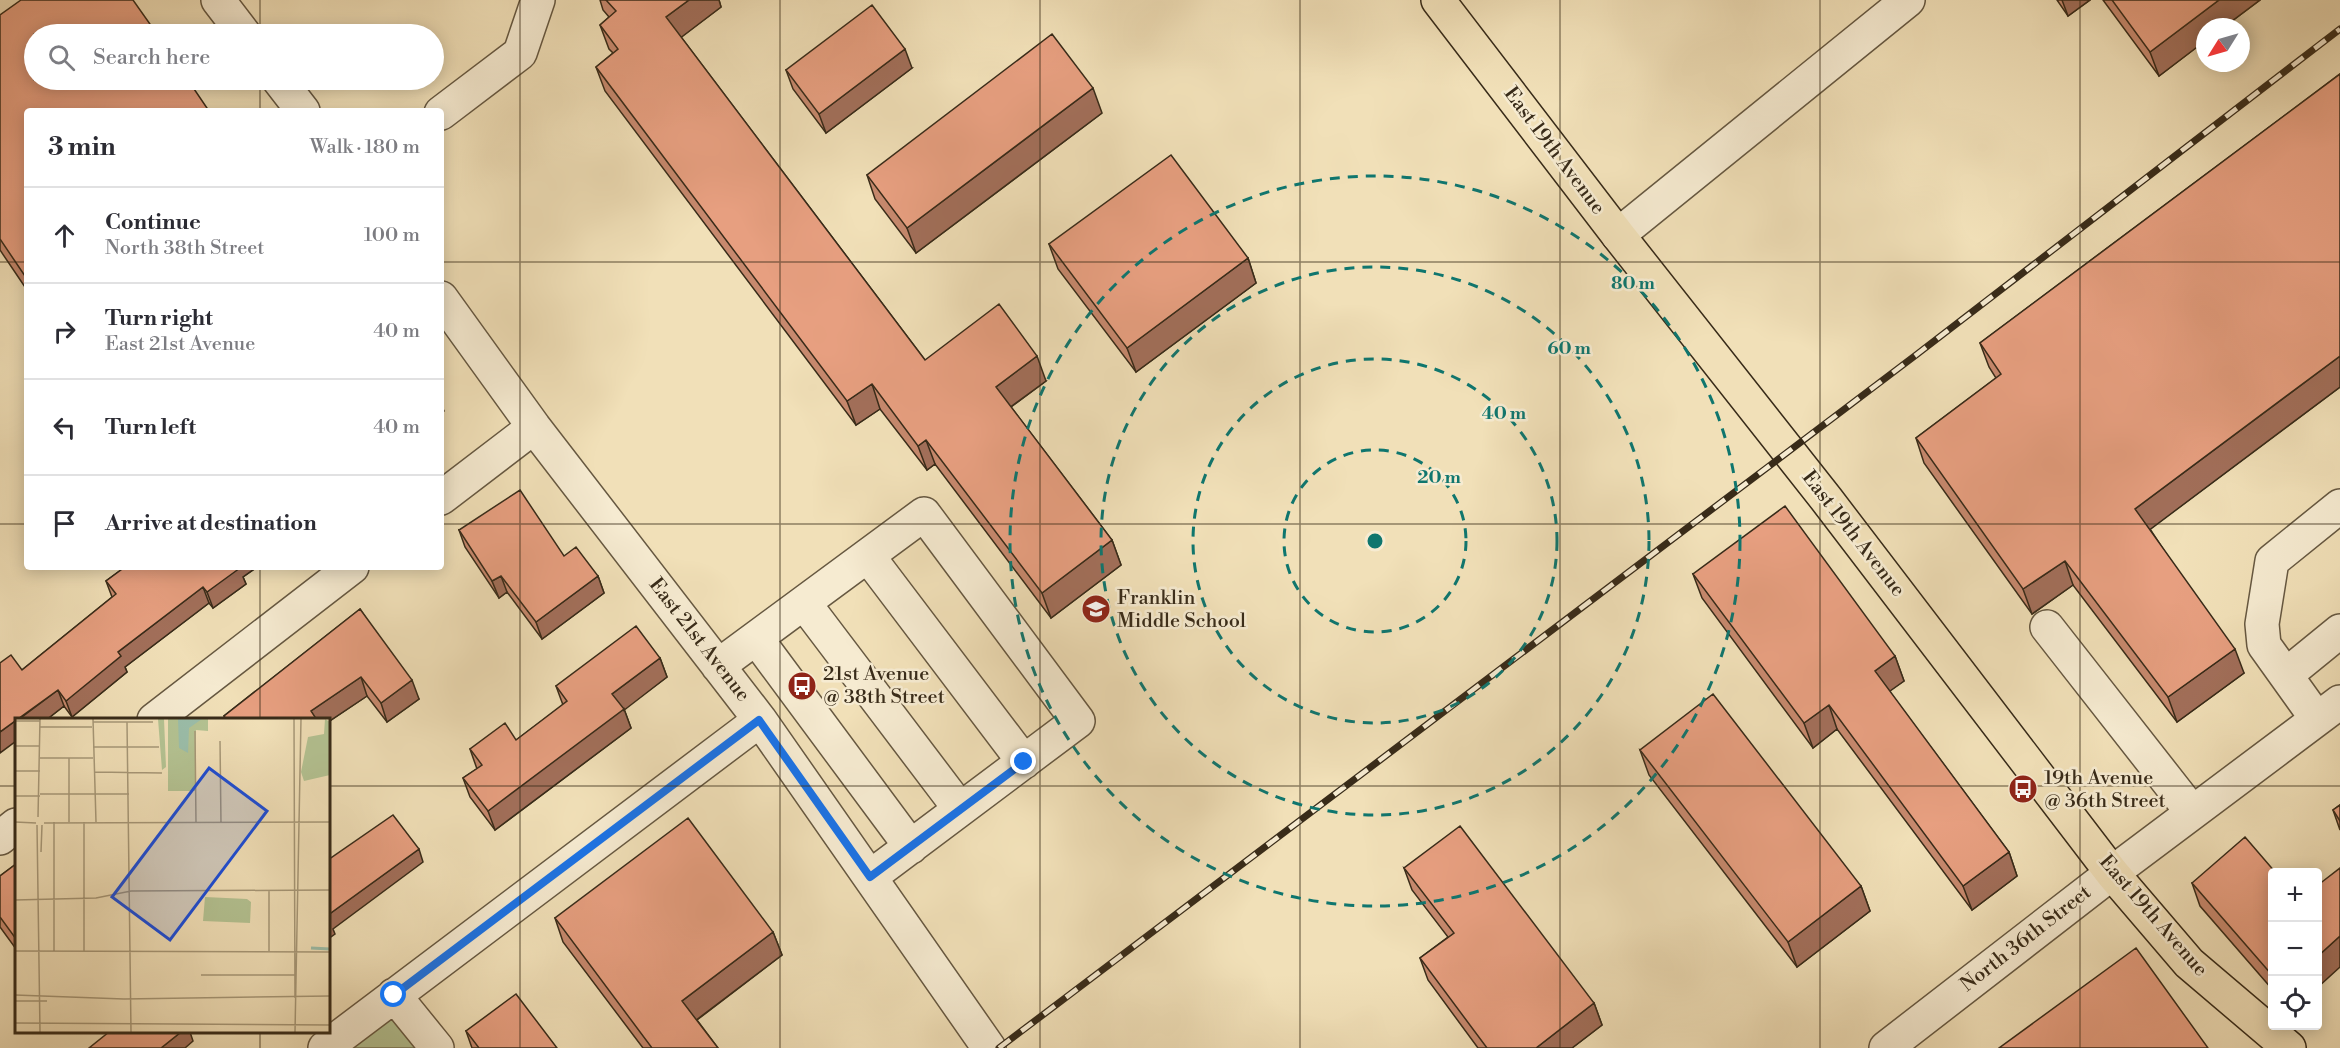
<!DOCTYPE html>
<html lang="en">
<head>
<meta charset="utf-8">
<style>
  body { margin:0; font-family:"Libre Bodoni",serif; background:#f2f2f3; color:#2b2b33 }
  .controls { position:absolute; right:18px; bottom:18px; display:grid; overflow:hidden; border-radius:6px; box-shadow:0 3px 15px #0003 }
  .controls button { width:54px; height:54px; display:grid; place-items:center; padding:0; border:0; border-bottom:2px solid #e1e1e2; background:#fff; color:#2b2b33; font:30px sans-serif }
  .compass { position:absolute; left:2196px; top:18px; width:54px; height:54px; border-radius:50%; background:#fff; box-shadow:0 3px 15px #0003; rotate:233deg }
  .stop { position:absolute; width:18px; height:18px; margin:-14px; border:4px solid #1a73e8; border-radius:50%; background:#fff }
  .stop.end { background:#1a73e8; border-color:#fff; box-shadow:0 2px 6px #0008 }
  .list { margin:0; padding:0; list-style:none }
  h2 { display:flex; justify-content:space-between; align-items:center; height:78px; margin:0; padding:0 24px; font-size:26px }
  h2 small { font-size:20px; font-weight:400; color:#7c7c81 }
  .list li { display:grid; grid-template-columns:39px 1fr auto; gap:18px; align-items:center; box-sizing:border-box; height:96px; padding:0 24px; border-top:2px solid #e1e1e2 }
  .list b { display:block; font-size:22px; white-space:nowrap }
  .list p { margin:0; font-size:20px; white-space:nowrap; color:#7c7c81 }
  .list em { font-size:20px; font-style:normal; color:#7c7c81 }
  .icon { flex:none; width:33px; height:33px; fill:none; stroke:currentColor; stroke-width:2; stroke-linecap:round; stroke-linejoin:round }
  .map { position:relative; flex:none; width:2340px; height:1048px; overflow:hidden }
  .search { position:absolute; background:#fff; box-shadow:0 3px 15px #0003; left:24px; top:24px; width:420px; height:66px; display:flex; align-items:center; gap:15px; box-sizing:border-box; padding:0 21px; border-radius:33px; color:#7c7c81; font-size:22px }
  .panel { position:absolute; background:#fff; box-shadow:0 3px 15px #0003; left:24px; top:108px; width:420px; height:462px; border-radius:6px }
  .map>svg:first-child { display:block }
  .green { fill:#b4c393; stroke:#767756; stroke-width:1.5 }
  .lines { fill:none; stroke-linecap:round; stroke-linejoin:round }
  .minor-casing { stroke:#665841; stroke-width:36 }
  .major-casing { stroke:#382b19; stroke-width:36 }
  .minor { stroke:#f6ebd1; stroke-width:33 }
  .major { stroke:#f1e0b8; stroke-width:33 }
  .rail-casing { stroke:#382b19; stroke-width:7 }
  .rail { stroke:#f6ebd1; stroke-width:4.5; stroke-dasharray:14; stroke-linecap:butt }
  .wall { fill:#c7896e; stroke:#382b19; stroke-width:1.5 }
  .shaded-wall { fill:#a26f5a; stroke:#382b19; stroke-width:1.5 }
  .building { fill:#e79f80; stroke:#382b19; stroke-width:1.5 }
  .route { stroke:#1a73e8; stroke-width:8 }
  .grid { fill:none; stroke:#382b19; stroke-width:1.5; stroke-opacity:0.55 }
  .ring { fill:none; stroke:#0f766e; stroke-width:3; stroke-dasharray:10 8 }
  .labels { text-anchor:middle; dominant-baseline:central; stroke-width:5; stroke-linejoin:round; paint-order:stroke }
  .street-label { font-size:20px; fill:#382b19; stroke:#f6ebd1 }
  .poi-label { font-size:20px; fill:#382b19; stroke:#f6ebd1; text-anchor:start }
  .inset-river { fill:none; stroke:#9bbeaa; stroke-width:3 }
  .inset-road { fill:none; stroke:#a79878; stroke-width:1.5 }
  .view { fill:#1d4ed8; fill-opacity:0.15; stroke:#1d4ed8; stroke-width:3 }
  .inset-edge { fill:none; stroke:#382b19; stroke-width:3 }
  .centre { fill:#0f766e; stroke:#f6ebd1; stroke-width:3 }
  .ring-label { font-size:18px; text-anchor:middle; font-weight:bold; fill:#0f766e; stroke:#f6ebd1; stroke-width:5; stroke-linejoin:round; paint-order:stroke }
</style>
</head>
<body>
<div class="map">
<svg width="2340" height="1048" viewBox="0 0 2340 1048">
  <rect width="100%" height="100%" fill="#f1e0b8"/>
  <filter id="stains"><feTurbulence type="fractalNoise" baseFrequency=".00333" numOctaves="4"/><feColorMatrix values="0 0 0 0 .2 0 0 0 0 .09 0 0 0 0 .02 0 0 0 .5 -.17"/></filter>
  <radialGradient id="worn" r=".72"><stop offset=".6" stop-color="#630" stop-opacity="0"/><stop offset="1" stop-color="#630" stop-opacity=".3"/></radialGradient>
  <path class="green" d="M394,1005L427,1048H344Z"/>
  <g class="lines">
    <g class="minor-casing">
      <path id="minor" d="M218,0L244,34
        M279,80L303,111
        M441,113L520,53L538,0
        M1618,235L1908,0
        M441,298L534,427L760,720L989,1048
        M441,498L534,427
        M868,556L1024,762
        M804,603L960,809
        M2047,627L2192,812
        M756,638L911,847
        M718,666L924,514L1078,721L870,877
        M2286,675L2340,631
        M2317,719L2264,645L2262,624L2272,561L2340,506
        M154,720L352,567
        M0,838L16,825
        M394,995L437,1048
        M325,1048L760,720
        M1886,1048L2112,873L2340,702"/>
    </g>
    <g class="major-casing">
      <path id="major" d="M1438,0L1618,235L1827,500L2112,873L2189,963L2289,1048"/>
    </g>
    <use href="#minor" class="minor"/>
    <use href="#major" class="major"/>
    <g class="rail-casing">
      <path id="rail" d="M999,1048L1916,355L2340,29"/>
    </g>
    <use href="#rail" class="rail"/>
  </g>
  <path class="wall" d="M600,0H719L721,7L681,37L925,360L1046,381L1011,407L1112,540L1121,565L1051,618L935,464L927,470L880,409L856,425L605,91L596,67L613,53L609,49L600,25L609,17L603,10Z
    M2057,0H2090L2068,16Z
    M2103,0H2260L2224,27H2205V41L2159,76Z
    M0,15L27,111V290L0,250Z
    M912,68L826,133L793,89L786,70Z
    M2340,74V387L2150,529L2244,673L2177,722L2073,585L2032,614L1924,463L1916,438L1996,378L1989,367L1980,343Z
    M1102,113L916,253L875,199L867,175Z
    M1049,244L1248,258L1256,283L1136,372L1058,269Z
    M459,530L598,576L604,593L542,639L507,592L499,598L465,547Z
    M125,567H257L243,577L246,584L213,608L209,603L125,667L127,672L72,717L64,706L46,720H16L22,670L112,597L106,581Z
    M1693,574L1895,656L1904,681L1889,691L2009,852L2017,876L1972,910L1837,729L1813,748L1702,598Z
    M360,609L419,699L387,722L367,696L328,722V720H226L224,716Z
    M660,658L667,677L624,709L631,728L495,830L470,797L463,778L477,769L470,749L516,740L563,705L556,686Z
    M1640,750L1861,886L1870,911L1797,967L1649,775Z
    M2340,805V830L2333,810Z
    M16,864V949L0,927V876Z
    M1404,868L1594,1003L1602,1025L1572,1048H1478L1428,980L1420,958L1448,937L1412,890Z
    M2272,873V989L2200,906L2192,883Z
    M555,918L773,932L782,955L697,1020L718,1048H643L563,942Z
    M466,1031L557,1048H472Z"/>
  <path class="shaded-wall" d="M689,0H719L721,7L675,42L666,17Z
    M2062,0H2090L2068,16Z
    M2219,0H2260L2224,27H2205V41L2159,76L2150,52Z
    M905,49L912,68L826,133L819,114Z
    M1093,88L1102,113L916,253L907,228Z
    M1248,258L1256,283L1136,372L1127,348Z
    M1037,356L1046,381L1005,411L996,387Z
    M2340,356V387L2144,534L2135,509Z
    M872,384L880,409L856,425L847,401Z
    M441,404L444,411L441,413Z
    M926,440L935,464L927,470L918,446Z
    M1112,540L1121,565L1051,618L1042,593Z
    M2065,561L2073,585L2032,614L2023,589Z
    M238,567H257L243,577L246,584L213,608L207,592Z
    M501,576L507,592L499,598L492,581Z
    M598,576L604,593L542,639L536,622Z
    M203,587L209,603L125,667L127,672L72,717L66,701L118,652Z
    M2235,649L2244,673L2177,722L2168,697Z
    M1895,656L1904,681L1883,696L1875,671Z
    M660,658L667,677L623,711L624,709L631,728L495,830L488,811L612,694Z
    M361,677L367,696L328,722V720H314L311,711Z
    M412,680L419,699L387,722L381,703Z
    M58,690L64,706L46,720H18Z
    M1829,705L1837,729L1813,748L1804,723Z
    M16,720V741L0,753V732Z
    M419,849L423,862L333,929L335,934L328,939V915Z
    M2009,852L2017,876L1972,910L1963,886Z
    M1861,886L1870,911L1797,967L1788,942Z
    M773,932L782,955L691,1024L682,1001Z
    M2340,936V967L2318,987V956Z
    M1594,1003L1602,1025L1572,1048H1536Z
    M181,1032H190L193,1041L185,1048H161Z"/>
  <path class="building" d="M21,0H133L157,34H34V80H188L209,111H27V279L0,239V15Z
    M606,0H689L666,17L925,360L999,304L1037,356L996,387L1112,540L1042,593L926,440L918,446L872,384L847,401L596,67L618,49L600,25L616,11Z
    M2112,0H2219L2150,52Z
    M872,5L905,49L819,114L786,70Z
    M1052,34L1093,88L907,228L867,175Z
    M2340,74V356L2135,509L2235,649L2168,697L2065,561L2023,589L1916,438L2001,374L1980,343Z
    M1171,155L1248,258L1127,348L1049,244Z
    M520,490L564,556L576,547L598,576L536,622L501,576L492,581L459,530Z
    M1785,506L1895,656L1875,671L2009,852L1963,886L1829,705L1804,723L1693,574Z
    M125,567H239L240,568L207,592L203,587L118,652L121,656L66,701L58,690L0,732V663L11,655L22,670L116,594L106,581Z
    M360,609L412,680L381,703L361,677L311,711L317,720H227L224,716Z
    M636,626L660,658L612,694L624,709L488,811L463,778L482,765L470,749L505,723L516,740L567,701L556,686Z
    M1713,694L1861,886L1788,942L1640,750Z
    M2340,805V821L2333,810Z
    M393,815L419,849L328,915V860Z
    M688,818L773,932L682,1001L718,1048H652L555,918Z
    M1460,826L1594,1003L1536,1048H1487L1420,958L1454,933L1404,868Z
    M2245,837L2276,873H2272V975L2192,883Z
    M16,864V939L0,917V876Z
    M2340,868V936L2318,956V885Z
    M2136,948L2208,1048H1999Z
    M516,994L557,1048H479L466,1031Z
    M109,1032H181L161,1048H89Z"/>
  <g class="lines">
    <path class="route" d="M394,995L759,720L870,877L1024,762"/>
  </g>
  <path class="grid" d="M260,0V34M520,0V1048M780,0V1048M1040,0V1048M1300,0V1048M1560,0V1048M1820,0V1048M2080,0V1048M260,80V111M0,262H27M441,262H2340M0,524H27M441,524H2340M260,567V720M0,786H16M328,786H2340M260,1032V1048"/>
  <g class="ring">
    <circle cx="1375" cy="541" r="91"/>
    <circle cx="1375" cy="541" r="182"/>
    <circle cx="1375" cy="541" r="274"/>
    <circle cx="1375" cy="541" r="365"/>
  </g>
  <defs>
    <g id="school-disc" transform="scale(1.5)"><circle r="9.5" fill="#8f2418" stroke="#f6ebd1"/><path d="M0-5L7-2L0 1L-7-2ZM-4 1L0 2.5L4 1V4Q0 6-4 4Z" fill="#fff"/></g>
    <g id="bus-disc" transform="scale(1.5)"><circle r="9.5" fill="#8f2418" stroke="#f6ebd1"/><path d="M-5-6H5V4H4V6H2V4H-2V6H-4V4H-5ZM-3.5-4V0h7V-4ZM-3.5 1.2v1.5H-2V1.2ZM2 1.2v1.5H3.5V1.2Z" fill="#fff"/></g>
  </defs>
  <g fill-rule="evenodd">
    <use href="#school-disc" x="1096" y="609"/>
    <use href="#bus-disc" x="802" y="686"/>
    <use href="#bus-disc" x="2023" y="789"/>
  </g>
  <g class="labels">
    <g class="street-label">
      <text transform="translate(1554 151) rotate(53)">East 19th Avenue</text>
      <text transform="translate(1853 534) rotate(52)">East 19th Avenue</text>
      <text transform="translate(699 640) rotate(52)">East 21st Avenue</text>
      <text transform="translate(2153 916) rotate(49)">East 19th Avenue</text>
      <text transform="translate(2026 939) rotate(-38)">North 36th Street</text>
    </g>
    <g class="poi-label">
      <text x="1117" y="598">Franklin<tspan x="1117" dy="23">Middle School</tspan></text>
      <text x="823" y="674">21st Avenue<tspan x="823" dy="23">@ 38th Street</tspan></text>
      <text x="2044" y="778">19th Avenue<tspan x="2044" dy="23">@ 36th Street</tspan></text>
    </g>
  </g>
  <g transform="translate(15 718)">
    <rect width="315" height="315" fill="#f1e0b8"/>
    <path d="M143,1H149L151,49L147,52ZM153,1H193V13L181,12L180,73H153ZM310,1L315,4V57L289,63L286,54L293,19L309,16ZM190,179L232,181L236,184L235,205L188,203Z" fill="#b4c393"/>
    <path d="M163,1H187L174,10L173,35L164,30Z" fill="#9bbeaa"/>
    <path class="inset-river" d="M296,230L315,231"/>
    <path class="inset-road" d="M78,1L81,104M279,1L280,280M0,3H25M78,4H138M112,4L116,314M25,9H77M180,13L181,105M205,23L206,105M0,28H25M78,29H144M25,40H78M0,53H25M79,54L147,55M25,76H114M0,78H25M23,99L25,1M0,104L21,105M39,104V233M54,104V40M29,105L315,104M22,107L25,314M0,132V212M26,134L27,107M254,172V233M0,182L81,180L116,173L315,172M0,233L315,234M69,233V104M186,257H281M0,277L109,281L315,278M0,283H32M0,305L315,307M280,314L286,1"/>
    <path class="view" d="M194,50L252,93L155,222L97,179Z"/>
    <rect width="315" height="315" class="inset-edge"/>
  </g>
  <circle cx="1375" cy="541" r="9" class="centre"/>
  <g class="ring-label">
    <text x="1633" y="289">80 m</text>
    <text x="1569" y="354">60 m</text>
    <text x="1504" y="419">40 m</text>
    <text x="1439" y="483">20 m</text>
  </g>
  <rect width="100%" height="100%" filter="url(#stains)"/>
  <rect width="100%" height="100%" fill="url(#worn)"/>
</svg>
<div class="controls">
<button>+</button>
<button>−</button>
<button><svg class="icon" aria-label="locate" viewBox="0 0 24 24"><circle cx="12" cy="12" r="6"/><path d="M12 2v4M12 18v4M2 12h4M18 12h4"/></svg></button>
</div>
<svg class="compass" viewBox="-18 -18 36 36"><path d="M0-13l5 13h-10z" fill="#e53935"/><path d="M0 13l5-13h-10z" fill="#7c7c81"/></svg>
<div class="stop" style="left:394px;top:995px"></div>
<div class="stop end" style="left:1024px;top:762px"></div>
<div class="search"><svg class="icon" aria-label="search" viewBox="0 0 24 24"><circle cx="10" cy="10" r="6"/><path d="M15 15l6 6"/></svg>Search here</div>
<section class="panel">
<h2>3 min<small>Walk · 180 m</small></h2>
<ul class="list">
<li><svg class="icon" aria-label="ahead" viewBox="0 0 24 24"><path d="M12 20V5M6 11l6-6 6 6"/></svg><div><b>Continue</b><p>North 38th Street</p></div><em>100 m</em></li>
<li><svg class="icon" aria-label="right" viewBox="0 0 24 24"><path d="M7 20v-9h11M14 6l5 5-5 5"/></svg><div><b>Turn right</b><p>East 21st Avenue</p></div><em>40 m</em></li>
<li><svg class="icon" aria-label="left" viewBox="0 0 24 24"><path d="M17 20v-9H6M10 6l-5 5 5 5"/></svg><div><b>Turn left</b></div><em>40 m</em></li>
<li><svg class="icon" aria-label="arrive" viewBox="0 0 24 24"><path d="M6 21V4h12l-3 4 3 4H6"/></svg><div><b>Arrive at destination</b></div></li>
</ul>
</section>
</div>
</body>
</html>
